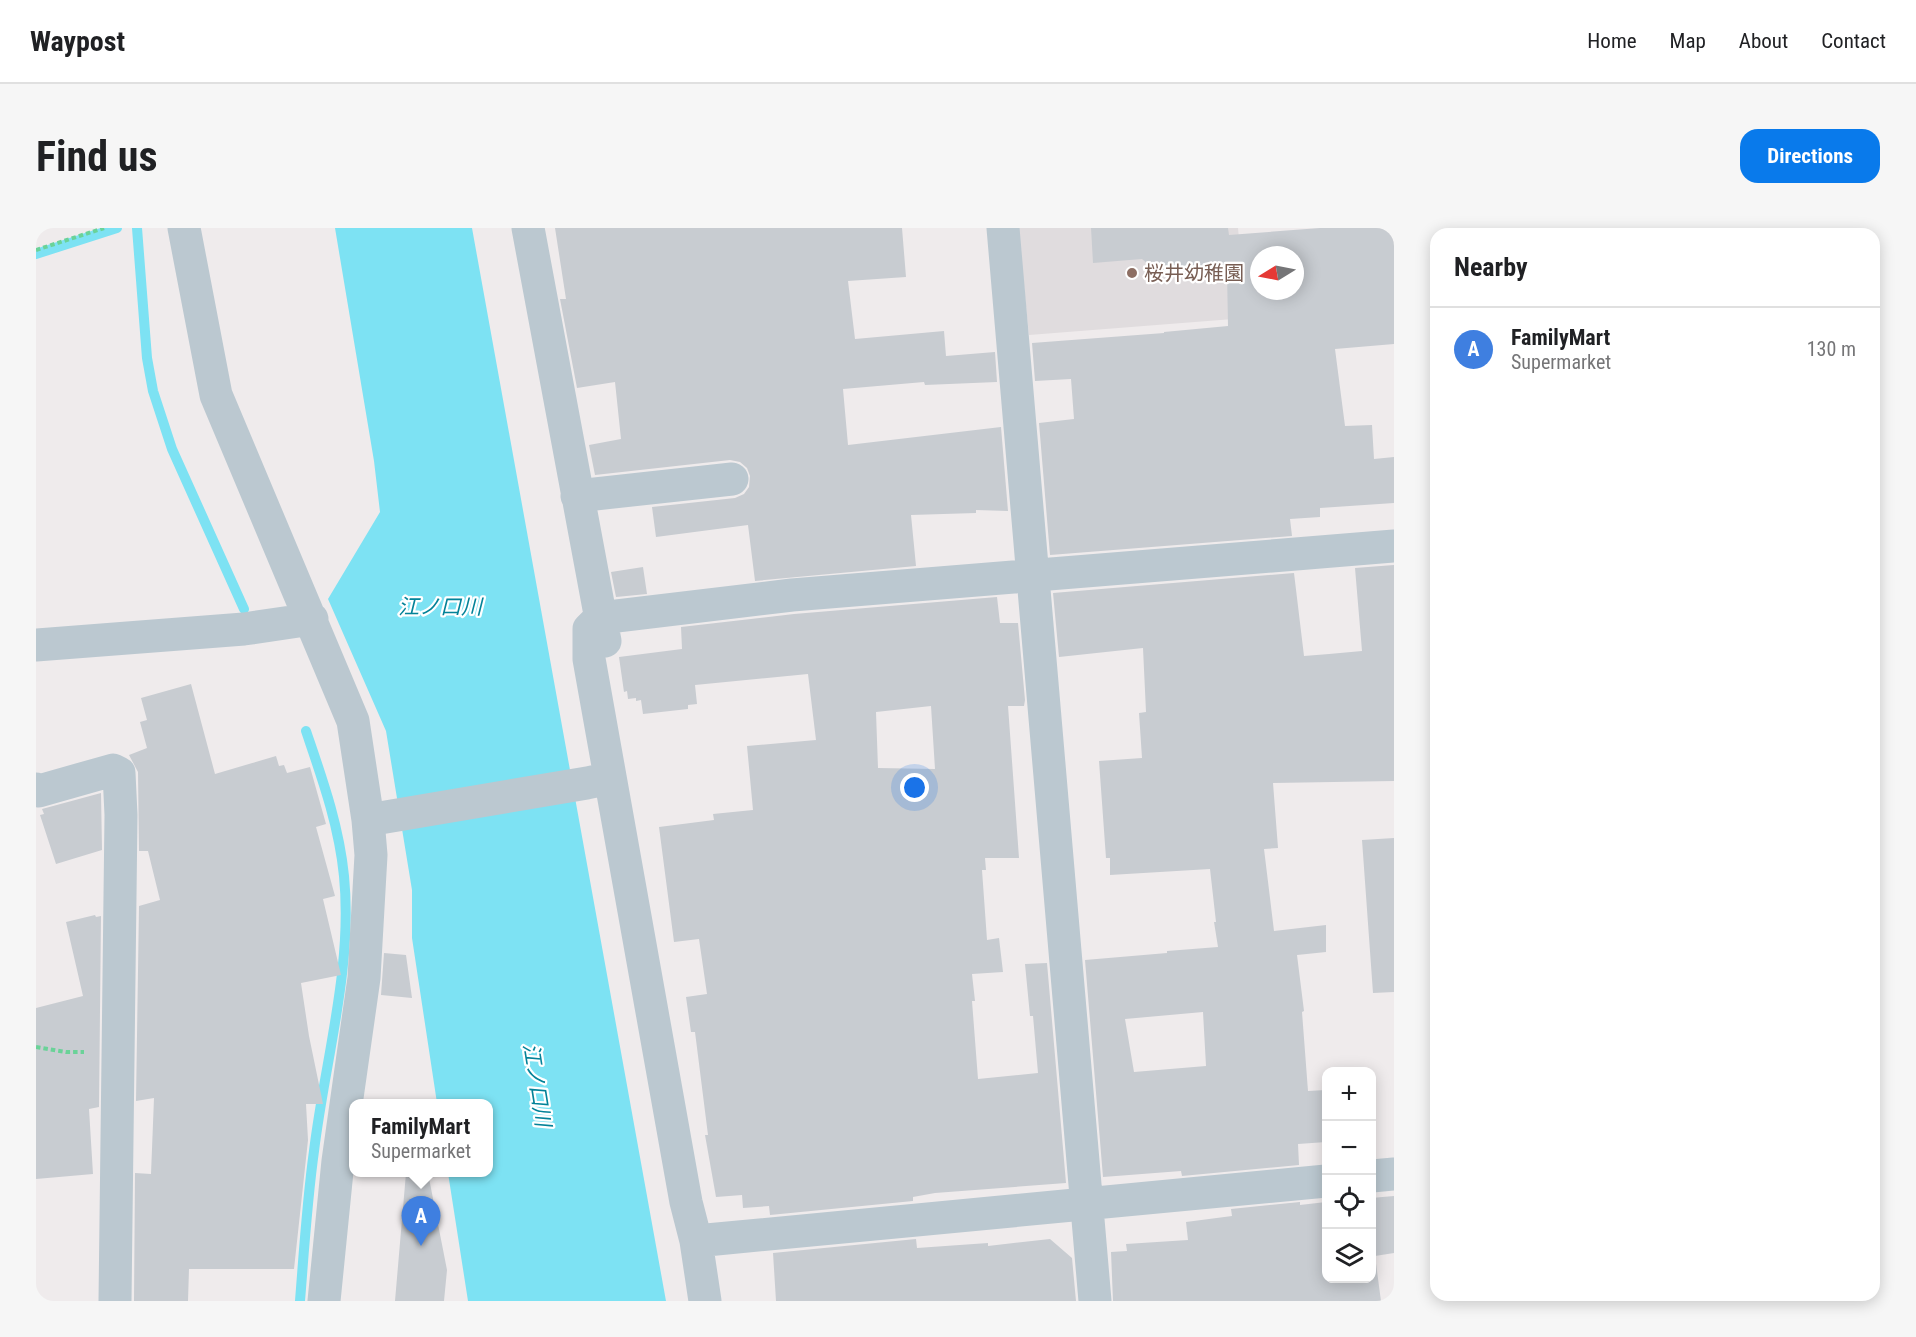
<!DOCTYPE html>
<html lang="en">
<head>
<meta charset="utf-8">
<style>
  body { margin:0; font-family:"Roboto Condensed","Noto Sans JP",sans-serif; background:#f6f6f6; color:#202124 }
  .controls { position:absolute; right:18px; bottom:18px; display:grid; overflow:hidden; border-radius:12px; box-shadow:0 3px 15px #0003 }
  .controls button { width:54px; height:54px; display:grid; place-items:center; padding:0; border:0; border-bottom:2px solid #e0e0e0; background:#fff; color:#202124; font:30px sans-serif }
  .compass { position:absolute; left:1214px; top:18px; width:54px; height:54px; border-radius:50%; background:#fff; box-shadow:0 3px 15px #0003; rotate:260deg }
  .you { position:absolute; left:879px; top:560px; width:21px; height:21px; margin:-15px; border:4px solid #fff; border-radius:50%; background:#1a73e8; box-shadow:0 0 0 9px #1a73e833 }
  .badge { display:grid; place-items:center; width:39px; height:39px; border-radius:50%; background:#097aeb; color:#fff; font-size:20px; font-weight:700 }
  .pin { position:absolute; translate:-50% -50px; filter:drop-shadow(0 2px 3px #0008) }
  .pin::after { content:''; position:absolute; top:32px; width:21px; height:18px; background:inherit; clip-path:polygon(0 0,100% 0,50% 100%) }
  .popup { position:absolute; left:313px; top:871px; width:144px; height:78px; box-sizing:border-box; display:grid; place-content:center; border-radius:12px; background:#fff; filter:drop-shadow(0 2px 4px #0005); font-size:20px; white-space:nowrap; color:#757577 }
  .popup b { font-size:22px; color:#202124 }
  .popup::after { content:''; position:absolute; left:50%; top:100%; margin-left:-12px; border:12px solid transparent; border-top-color:#fff }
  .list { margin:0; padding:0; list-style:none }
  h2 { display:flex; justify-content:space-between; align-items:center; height:78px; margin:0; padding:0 24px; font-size:26px }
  h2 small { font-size:20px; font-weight:400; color:#757577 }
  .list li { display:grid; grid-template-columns:39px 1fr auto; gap:18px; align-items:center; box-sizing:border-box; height:84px; padding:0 24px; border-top:2px solid #e0e0e0 }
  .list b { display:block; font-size:22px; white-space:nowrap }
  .list p { margin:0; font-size:20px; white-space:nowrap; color:#757577 }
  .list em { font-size:20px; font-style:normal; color:#757577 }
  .icon { flex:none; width:33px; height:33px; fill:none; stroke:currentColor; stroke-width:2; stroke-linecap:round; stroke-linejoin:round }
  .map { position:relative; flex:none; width:1358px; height:1073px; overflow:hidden; border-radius:18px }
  header { display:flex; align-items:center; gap:36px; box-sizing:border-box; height:84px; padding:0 30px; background:#fff; border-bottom:2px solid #e0e0e0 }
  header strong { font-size:28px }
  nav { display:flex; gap:33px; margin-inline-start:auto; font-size:21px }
  .intro { display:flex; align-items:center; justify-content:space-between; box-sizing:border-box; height:144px; padding:0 36px }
  h1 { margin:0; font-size:42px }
  .button { padding:15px 27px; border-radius:18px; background:#097aeb; color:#fff; font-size:21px; font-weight:700 }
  main { display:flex; gap:36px; padding:0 36px }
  aside { flex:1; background:#fff; border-radius:18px; box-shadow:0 3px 15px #0003 }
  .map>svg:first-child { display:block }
  .education { fill:#e0dcde }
  .water { fill:#7de2f3 }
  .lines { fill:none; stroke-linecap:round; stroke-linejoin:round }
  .stream { stroke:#7de2f3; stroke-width:10 }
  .building { fill:#c8ccd1; fill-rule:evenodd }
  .path { stroke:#6ad298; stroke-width:4; stroke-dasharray:4.5 3; stroke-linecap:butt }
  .minor { stroke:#bbc8d0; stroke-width:33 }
  .education-dot { fill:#8d6e63; stroke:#fff; stroke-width:2 }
  .labels { text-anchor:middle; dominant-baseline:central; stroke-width:4.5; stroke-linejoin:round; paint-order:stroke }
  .education-label { font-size:20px; fill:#785e54; stroke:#fff; text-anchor:start }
  .water-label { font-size:21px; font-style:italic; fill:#038298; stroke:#fff }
</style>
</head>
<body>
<header>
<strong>Waypost</strong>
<nav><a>Home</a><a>Map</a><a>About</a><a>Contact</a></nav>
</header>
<div class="intro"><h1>Find us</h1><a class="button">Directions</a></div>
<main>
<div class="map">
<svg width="1358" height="1073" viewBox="0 0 1358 1073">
  <rect width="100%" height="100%" fill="#efebec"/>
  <path class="education" d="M982,0H1202L1210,90L993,107Z"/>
  <path class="water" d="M299,0H436L630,1073H432L412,945L452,944V876L401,875L376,710V662L350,503L292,371L344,284L338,233Z"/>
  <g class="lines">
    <path class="stream" d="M101,0L111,130L117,163L136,221L208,381
      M0,26L81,0
      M264,1073C268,1023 271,973 278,923C289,832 317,740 308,648C303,597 286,550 270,503"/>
  </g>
  <path class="building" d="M519,0H866L870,49L812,53L819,111L908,103L910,128L959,124L961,154L889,157L888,154L807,161L812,217L965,199L972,283L940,282V285L875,287L880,338L719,353L712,297L620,309L616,279L699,270L708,266L713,259L714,248L711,240L704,234L694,232L559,247L553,217L585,211L579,154L541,160L524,71H530Z
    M1055,0H1192L1193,7L1284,0H1358V116L1299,121L1309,198L1336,197L1338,231L1358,229V275L1284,280V289L1254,291L1256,308L1014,327L1003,195L1038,191L1035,151L999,153L996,115L1128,105V104L1192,98L1191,43L1126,48L1106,31L1057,35ZM1223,27H1259V63H1223Z
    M1358,337V553L1237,555L1242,620L1228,621L1238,703L1290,697V724L1261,727L1268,783L1266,784L1272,863L1290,862V914L1262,916L1263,937L1146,948L1145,943L1067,949L1049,732L1131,725V723L1182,719L1178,694H1180L1174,641L1074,647V630H1070L1063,533L1106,530L1103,485L1110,484L1107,420L1023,429L1017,365L1258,345L1268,428L1293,426L1326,423L1319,340ZM1167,784L1170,838L1098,844L1089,791Z
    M607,339L611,366L580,369L575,344Z
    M961,369L964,395H982L989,472L988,478H972L983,630H949L950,642H946L951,712L963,710L967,744L936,746L939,773H936L942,851L1002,845L997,788H994L989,736L1011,735L1030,955L899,965L877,969V973L734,987L733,978L707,980L706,967L680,969L669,907H672L659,804H655L650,769L671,766L663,711L638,714L623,599L678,592L677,586L717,582L711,518L780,512L772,446L659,457L661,476L652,477V481L607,486L605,472L600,473V470L592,471L591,463L588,464L583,429L646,421L645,399L758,386ZM895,478L899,541L842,540L840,484Z
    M155,456L179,546L240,528L243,538L248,537L251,545L274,539L290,596L280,599L299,668L287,671L305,747L265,755L273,808L287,876H270L272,912L258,1041H153L152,1073H98L99,945L115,946L118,870L100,873L103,678L124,672L112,623H103L102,544L93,527L111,520L104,494L111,492L105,470Z
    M65,565L66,622L20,636L4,587L8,586L6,581Z
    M1358,610V764L1337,765L1326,612Z
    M59,687L60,689L65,688L63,879L53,881L57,946L0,951V780L47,768L30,694Z
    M348,725L370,727L376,770L345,767Z
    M370,945H392L411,1042L408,1073H359Z
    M1358,968V1025L1339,1028L1345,1073H1077L1075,1024L1091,1023L1090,1016L1152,1012L1150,994L1196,988L1195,981L1264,974V977L1290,974V1050H1335V970Z
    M880,1011L881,1020L952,1015V1018L1014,1011L1036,1030L1040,1073H740L737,1025Z"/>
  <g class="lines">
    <path class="path" d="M0,22L68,0
      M0,819L30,824H48"/>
    <path class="minor" d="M148,0L180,167L317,493L332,592L335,627L328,750L302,933L288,1073
      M492,0L569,413
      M967,0L1059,1073
      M541,268L696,251
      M0,417L208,401L276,391
      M0,561L3,563L77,542L83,545L85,587L79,1073
      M332,592L551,555L574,550
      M1336,948L1358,946
      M660,1013L1290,953
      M669,1073L660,1013L650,974L553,431V401L564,390L756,367L1358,318"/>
  </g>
  <circle class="education-dot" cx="1096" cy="45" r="6"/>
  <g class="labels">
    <g class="education-label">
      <text x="1108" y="45">桜井幼稚園</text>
    </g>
    <g class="water-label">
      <text x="404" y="379">江ノ口川</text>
      <text transform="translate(501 857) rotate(81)">江ノ口川</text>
    </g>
  </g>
</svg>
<div class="controls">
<button>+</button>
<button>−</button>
<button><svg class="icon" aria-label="locate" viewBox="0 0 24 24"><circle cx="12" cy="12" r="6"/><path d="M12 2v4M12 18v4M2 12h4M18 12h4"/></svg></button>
<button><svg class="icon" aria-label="layers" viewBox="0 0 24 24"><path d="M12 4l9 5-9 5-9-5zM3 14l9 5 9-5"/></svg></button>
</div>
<svg class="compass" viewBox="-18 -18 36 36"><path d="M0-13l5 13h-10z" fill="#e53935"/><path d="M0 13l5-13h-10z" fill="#757577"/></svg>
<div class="you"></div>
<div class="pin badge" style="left:385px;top:1018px;background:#3f7fe0">A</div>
<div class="popup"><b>FamilyMart</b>Supermarket</div>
</div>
<aside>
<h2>Nearby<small></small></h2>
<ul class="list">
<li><span class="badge" style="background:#3f7fe0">A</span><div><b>FamilyMart</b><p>Supermarket</p></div><em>130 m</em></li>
</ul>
</aside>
</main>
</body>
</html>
